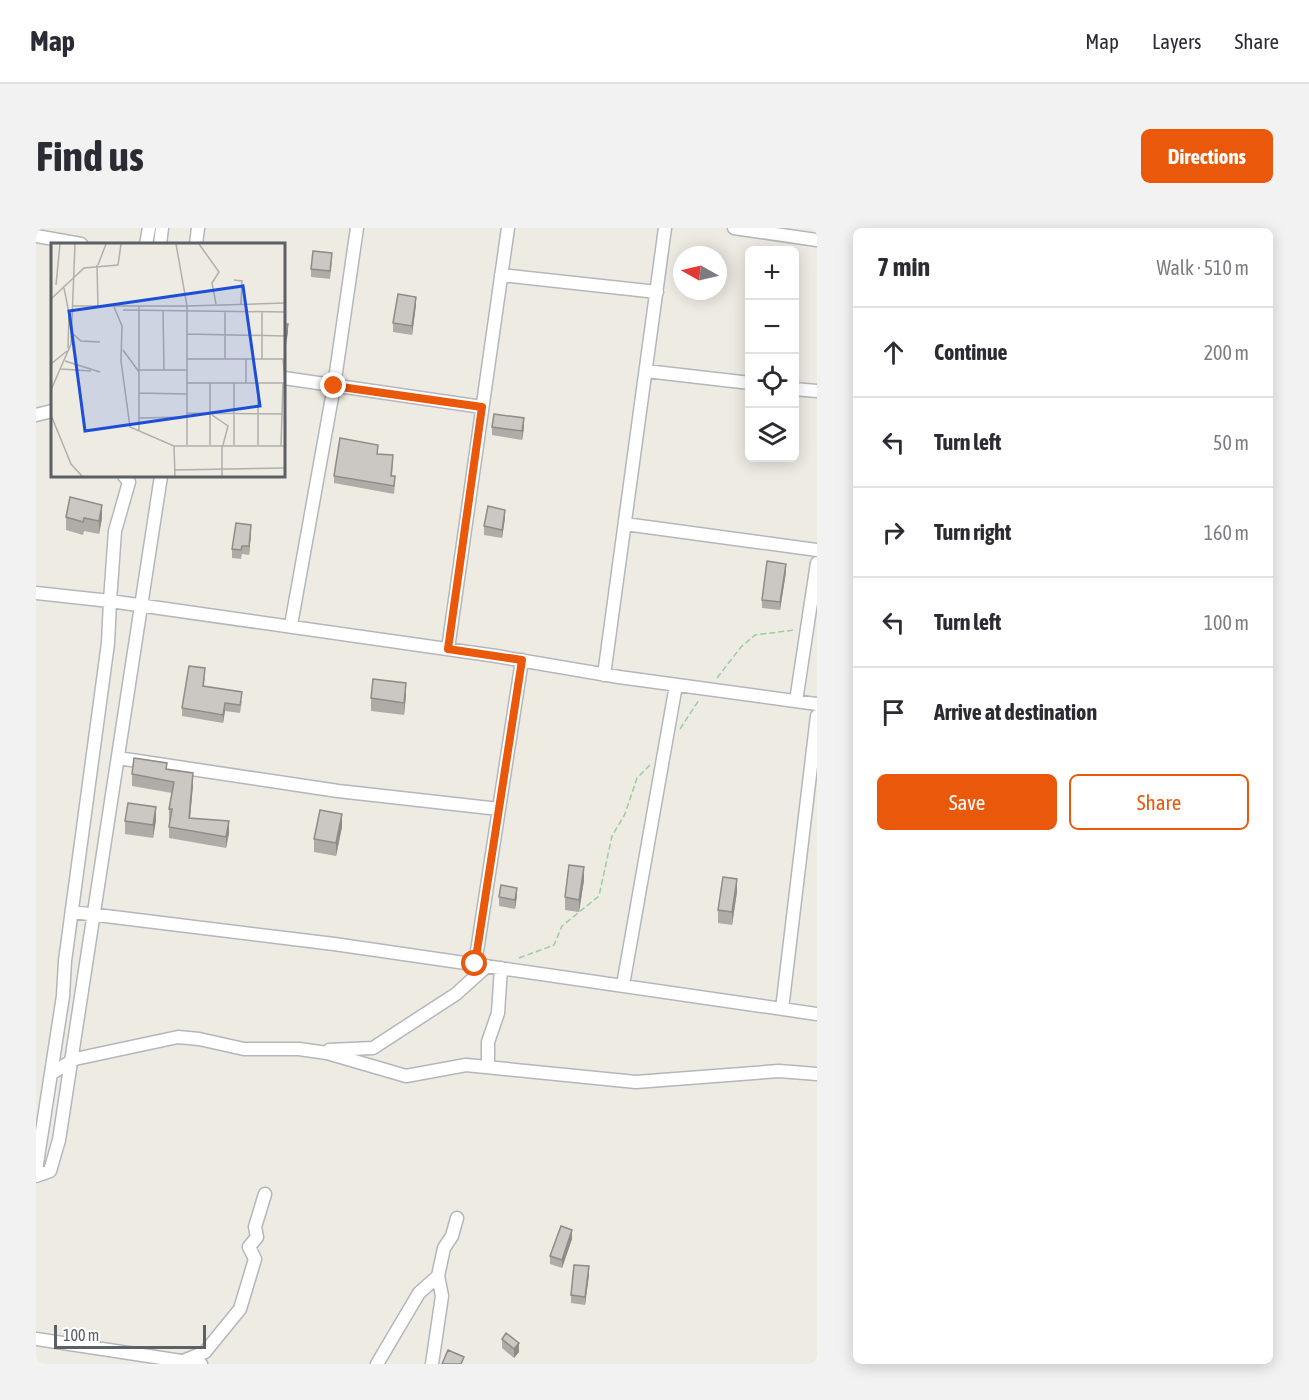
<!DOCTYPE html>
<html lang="en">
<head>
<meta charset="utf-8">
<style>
  body { margin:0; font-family:"Asap Condensed",sans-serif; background:#f2f2f3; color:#2b2b33 }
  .controls { position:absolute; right:18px; top:18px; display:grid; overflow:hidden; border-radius:9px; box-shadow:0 3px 15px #0003 }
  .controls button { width:54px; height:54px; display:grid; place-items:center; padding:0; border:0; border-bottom:2px solid #e1e1e2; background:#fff; color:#2b2b33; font:30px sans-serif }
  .compass { position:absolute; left:637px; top:18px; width:54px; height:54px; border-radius:50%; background:#fff; box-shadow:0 3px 15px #0003; rotate:278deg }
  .scale { position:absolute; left:18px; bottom:15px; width:152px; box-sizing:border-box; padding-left:6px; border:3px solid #5b6064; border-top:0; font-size:16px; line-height:21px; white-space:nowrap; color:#5b6064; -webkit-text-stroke:4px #fff; paint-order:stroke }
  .stop { position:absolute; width:18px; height:18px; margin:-14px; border:4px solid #ea580c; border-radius:50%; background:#fff }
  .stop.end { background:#ea580c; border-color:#fff; box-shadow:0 2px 6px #0008 }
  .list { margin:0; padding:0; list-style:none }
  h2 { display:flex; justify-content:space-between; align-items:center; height:78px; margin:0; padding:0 24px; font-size:26px }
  h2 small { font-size:20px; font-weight:400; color:#7c7c81 }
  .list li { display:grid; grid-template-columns:39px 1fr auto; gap:18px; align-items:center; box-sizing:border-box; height:90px; padding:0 24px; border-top:2px solid #e1e1e2 }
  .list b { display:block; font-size:22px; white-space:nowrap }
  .list em { font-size:20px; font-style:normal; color:#7c7c81 }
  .actions { display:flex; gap:12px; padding:18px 24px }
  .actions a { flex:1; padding:14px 0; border:2px solid #ea580c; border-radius:9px; text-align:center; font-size:21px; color:#ea580c }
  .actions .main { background:#ea580c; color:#fff }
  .icon { flex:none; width:33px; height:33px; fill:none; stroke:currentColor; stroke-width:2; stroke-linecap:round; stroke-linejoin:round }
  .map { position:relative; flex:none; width:781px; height:1136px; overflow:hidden; border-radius:9px }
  header { display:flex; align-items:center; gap:36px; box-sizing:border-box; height:84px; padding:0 30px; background:#fff; border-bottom:2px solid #e1e1e2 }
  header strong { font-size:28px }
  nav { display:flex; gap:33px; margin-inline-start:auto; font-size:21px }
  .intro { display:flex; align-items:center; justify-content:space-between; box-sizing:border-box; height:144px; padding:0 36px }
  h1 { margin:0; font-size:42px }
  .button { padding:15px 27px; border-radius:9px; background:#ea580c; color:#fff; font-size:21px; font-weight:700 }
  main { display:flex; gap:36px; padding:0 36px }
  aside { flex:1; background:#fff; border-radius:9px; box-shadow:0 3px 15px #0003 }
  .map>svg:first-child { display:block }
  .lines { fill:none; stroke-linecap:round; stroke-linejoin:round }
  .street-casing { stroke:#b3b7bb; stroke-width:15 }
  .path { stroke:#99cea2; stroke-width:1.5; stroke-dasharray:6 3; stroke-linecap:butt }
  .street { stroke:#fff; stroke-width:12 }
  .wall { fill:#afaba7 }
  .shaded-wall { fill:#8e8b88 }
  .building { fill:#cbc7c2; stroke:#8e8b88; stroke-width:1.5 }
  .route { stroke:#ea580c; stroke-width:8 }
  .inset-road { fill:none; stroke:#afafac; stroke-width:1.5 }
  .view { fill:#1d4ed8; fill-opacity:0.15; stroke:#1d4ed8; stroke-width:3 }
  .inset-edge { fill:none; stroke:#5b6064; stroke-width:3 }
</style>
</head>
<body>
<header>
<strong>Map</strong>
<nav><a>Map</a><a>Layers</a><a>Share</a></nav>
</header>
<div class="intro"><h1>Find us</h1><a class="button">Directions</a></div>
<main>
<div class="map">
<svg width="781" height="1136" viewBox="0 0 781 1136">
  <rect width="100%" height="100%" fill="#eeebe3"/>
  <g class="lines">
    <g class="street-casing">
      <path id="street" d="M698,0L781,12
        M0,8L45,16
        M110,16L113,0
        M124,16L126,0
        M160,16L162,0
        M465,47L621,64
        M610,143L714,155
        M248,150L446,179
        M758,161L781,163
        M0,187L16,183
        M589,296L781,322
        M0,365L74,373L79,303L93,254L88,248
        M255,397L298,158L321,0
        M412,421L472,0
        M568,447L629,0
        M760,473L781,335
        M82,530L302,563L463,581
        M37,684L298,716L781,786
        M439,736L486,432
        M587,757L640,457
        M746,781L781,488
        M293,822L337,820L420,766L451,738
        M452,838V814L462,785L465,740
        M16,845L39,831L142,809L163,811L208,821H263L291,825L370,848L430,837L600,854L743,843L781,846
        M0,942L27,768L29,733L72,415L74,373L460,428L583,449L781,476
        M0,948L14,943L23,912L125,248
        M0,1111L165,1136
        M147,1133L169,1124L204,1081L219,1031L213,1019L221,1009L219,999L229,966
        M341,1136L383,1065L402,1048L408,1020L416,1008L421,990
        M396,1136L406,1068L402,1048"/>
    </g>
    <path class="path" d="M681,450L705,419L719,407L758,402
      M644,501L663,472
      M483,730L518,717L526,698L563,668L576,608L589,586L601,550L614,537"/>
    <use href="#street" class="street"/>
  </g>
  <path class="wall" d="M296,34L294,51L275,49V41Z
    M380,77L376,107L357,104V95Z
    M456,199H488L486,212L456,207Z
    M342,226L357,235L356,248L359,256L358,266L298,255V248Z
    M30,289L66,290L63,306L48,303L47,307L30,302Z
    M469,290L466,310L448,307V298Z
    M215,306L213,327L206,326L205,331L196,330V321Z
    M750,344L744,382L726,380V372Z
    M169,448L168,458L206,473L204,485L189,483L187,495L146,488V480Z
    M370,467L368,487L335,483V470Z
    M131,541L157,557L154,590L193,605L190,620L133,610V581L136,565L96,558V546Z
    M120,592L117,610L89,606V593Z
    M306,599L300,628L278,624V611Z
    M548,652L543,684L529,682V669Z
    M701,664L696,697L682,695V682Z
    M481,668L479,681L463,678V669Z
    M536,1011L526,1040L514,1036V1028Z
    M553,1047L549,1077L535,1075V1067Z
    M466,1111L483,1124L478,1130L466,1120Z"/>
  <path class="shaded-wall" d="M380,69V77L376,107V98Z
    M252,96V105L248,128V120Z
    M488,190V199L486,212V203Z
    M66,277V290L63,306V293Z
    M469,282V290L466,310V302Z
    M215,297V306L213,327V318Z
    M750,336V344L744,382V374Z
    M370,455V467L368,487V475Z
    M189,475V483L187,495V487Z
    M157,545V557L153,601V590Z
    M120,579V592L117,610V597Z
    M306,586V599L300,628V615Z
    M193,593V605L190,620V609Z
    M548,639V652L543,684V672Z
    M701,651V664L696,697V684Z
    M481,660V668L479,681V672Z
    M536,1002V1011L526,1040V1032Z
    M553,1038V1047L549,1077V1069Z
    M483,1115V1124L478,1130V1121Z"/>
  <path class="building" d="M277,23L296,25L294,43L275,41Z
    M362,66L380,69L376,98L357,95Z
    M248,96H252L248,120Z
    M458,186L488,190L486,203L456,199Z
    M304,210L342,217L341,226L357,227L355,248H359L358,258L298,248Z
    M34,269L66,277L63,293L48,290L47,294L30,289Z
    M452,278L469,282L466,302L448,298Z
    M200,295L215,297L213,318H206L205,322L196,321Z
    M731,333L750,336L744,374L726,372Z
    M153,438L169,440L167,458L206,464L204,477L189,475L187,487L146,480Z
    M337,451L370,455L368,475L335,470Z
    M98,530L131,535L130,541L157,545L153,590L193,593L190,609L133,599L136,581H133L138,554L96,546Z
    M92,575L120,579L117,597L89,593Z
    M284,582L306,586L300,615L278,611Z
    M533,637L548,639L543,672L529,669Z
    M687,649L701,651L696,684L682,682Z
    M465,657L481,660L479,672L463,669Z
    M525,998L536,1002L526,1032L514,1028Z
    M538,1037L553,1038L549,1069L535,1067Z
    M470,1105L483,1115L478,1121L466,1111Z
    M412,1122L428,1129L425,1136H406Z"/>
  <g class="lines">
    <path class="route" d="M298,158L446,179L412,421L486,432L439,736"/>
  </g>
  <g transform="translate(15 15)">
    <rect width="234" height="234" fill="#eeebe3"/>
    <path class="inset-road" d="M125,1L136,63L234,60M148,1L168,29L161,40L165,61M46,22L47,65M47,22L55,1M183,37L191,38L190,61M5,42L9,1M13,45L18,70L17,105M0,56L33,25L67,22L70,1M21,63H136V202M63,64L71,83L70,118L79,184L123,203L124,233M88,64V188M72,67L234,69M112,67L113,127M0,80V99M22,91L30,98L49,99M136,91L234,93M72,107L88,129M136,116H234M174,116V68M195,116V140M211,116V68M232,116L234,140M14,118L49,129M0,121L16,108M10,126L40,128M88,127H136M136,140H234M159,140V202M0,147L20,101L24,1M88,150L136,151M136,170L232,171M0,172L20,221L31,233M161,172L177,183L172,202M88,175L136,174M183,202V140M207,202V140M123,203H234M230,203L232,140M123,227L234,225M171,233V202"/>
    <path class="view" d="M192,43L209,163L34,188L18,68Z"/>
    <rect width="234" height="234" class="inset-edge"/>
  </g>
</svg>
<div class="controls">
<button>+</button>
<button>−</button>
<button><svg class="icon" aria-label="locate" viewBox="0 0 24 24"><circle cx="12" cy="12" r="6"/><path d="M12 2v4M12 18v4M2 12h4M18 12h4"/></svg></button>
<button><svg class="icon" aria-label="layers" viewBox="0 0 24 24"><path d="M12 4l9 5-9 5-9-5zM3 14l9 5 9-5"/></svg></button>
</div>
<svg class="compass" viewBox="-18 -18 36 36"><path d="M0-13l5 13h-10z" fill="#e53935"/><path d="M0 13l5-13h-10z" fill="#7c7c81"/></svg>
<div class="scale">100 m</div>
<div class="stop" style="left:439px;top:736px"></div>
<div class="stop end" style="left:298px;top:158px"></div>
</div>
<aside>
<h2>7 min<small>Walk · 510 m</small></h2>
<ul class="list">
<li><svg class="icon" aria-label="ahead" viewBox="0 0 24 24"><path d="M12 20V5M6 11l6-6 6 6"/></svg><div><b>Continue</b></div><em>200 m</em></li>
<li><svg class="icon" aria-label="left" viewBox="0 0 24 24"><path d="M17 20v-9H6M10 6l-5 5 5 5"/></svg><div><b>Turn left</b></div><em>50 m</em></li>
<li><svg class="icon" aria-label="right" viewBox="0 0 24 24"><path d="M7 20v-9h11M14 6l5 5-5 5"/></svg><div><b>Turn right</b></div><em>160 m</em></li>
<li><svg class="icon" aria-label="left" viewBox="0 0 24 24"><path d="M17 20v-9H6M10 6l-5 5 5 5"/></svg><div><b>Turn left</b></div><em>100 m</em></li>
<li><svg class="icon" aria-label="arrive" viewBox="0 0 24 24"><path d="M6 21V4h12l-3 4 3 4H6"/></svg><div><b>Arrive at destination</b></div></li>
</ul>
<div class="actions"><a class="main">Save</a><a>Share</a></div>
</aside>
</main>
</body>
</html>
